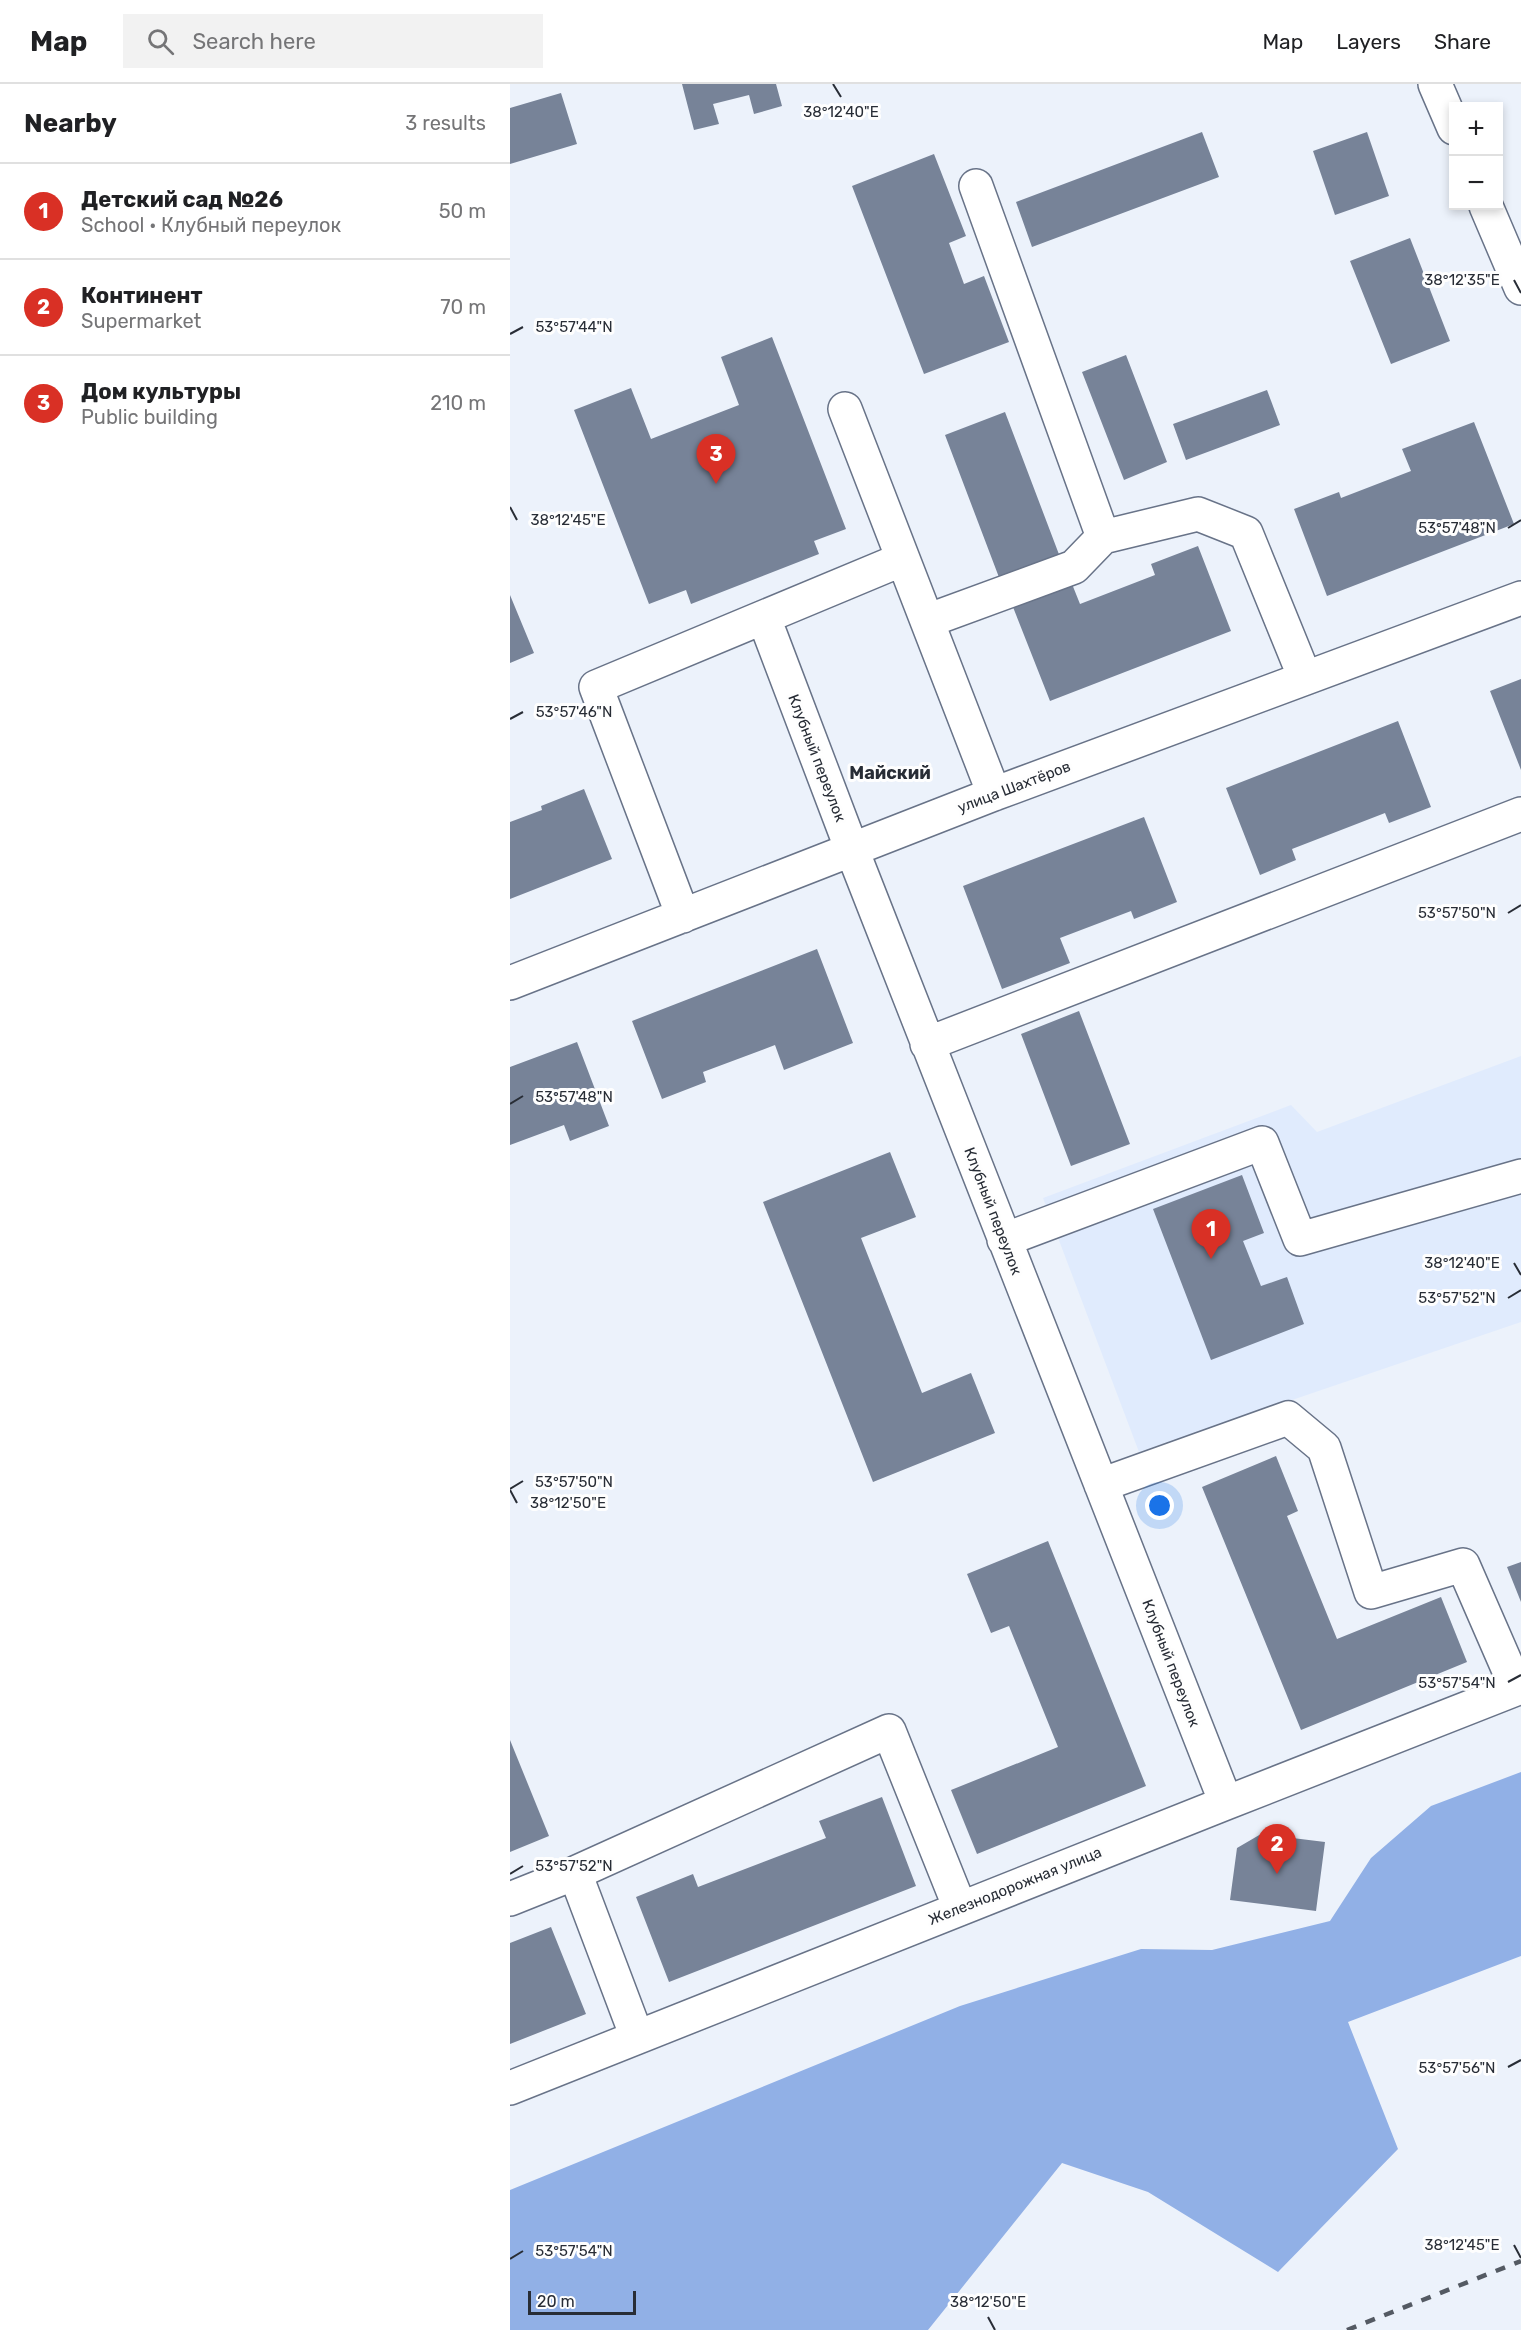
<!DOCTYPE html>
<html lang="en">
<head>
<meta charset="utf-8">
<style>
  body { margin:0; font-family:Rubik,sans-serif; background:#f2f2f2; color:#202124 }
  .controls { position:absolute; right:18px; top:18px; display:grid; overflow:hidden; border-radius:0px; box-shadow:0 3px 9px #0003 }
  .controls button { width:54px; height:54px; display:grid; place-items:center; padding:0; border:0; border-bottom:2px solid #e0e0e0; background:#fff; color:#202124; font:30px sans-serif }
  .scale { position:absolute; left:18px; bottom:15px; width:108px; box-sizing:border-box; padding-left:6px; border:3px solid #282d36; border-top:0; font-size:16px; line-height:21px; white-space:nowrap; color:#282d36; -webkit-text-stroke:4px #fefefe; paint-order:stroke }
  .you { position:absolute; left:650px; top:1422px; width:21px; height:21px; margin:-15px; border:4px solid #fff; border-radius:50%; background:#1a73e8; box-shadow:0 0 0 9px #1a73e833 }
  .badge { display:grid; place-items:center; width:39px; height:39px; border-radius:50%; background:#d93025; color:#fff; font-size:20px; font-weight:700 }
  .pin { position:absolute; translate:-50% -50px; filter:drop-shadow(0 2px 3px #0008) }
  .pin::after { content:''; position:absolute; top:32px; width:21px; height:18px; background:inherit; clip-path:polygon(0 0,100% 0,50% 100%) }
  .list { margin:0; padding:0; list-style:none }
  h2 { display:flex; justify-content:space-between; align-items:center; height:78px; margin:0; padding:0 24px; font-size:26px }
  h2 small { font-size:20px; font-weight:400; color:#757577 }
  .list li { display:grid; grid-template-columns:39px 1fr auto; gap:18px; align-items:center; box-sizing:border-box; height:96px; padding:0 24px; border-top:2px solid #e0e0e0 }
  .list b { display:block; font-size:22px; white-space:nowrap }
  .list p { margin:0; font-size:20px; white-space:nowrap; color:#757577 }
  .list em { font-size:20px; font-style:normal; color:#757577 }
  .icon { flex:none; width:33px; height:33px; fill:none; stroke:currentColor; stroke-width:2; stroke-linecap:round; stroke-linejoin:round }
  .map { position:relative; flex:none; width:1011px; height:2246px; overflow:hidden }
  header { display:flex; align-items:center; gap:36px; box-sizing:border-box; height:84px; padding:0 30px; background:#fff; border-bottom:2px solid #e0e0e0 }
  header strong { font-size:28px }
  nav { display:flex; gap:33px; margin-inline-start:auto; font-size:21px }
  .search { width:420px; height:54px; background:#f2f2f2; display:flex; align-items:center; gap:15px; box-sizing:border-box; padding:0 21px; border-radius:0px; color:#757577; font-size:22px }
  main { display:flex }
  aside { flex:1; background:#fff }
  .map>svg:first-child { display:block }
  .built { fill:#e0ebfd }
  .forest { fill:#91b0e6 }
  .building { fill:#778398 }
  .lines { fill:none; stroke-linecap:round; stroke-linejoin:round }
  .minor-casing { stroke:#687388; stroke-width:36 }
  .minor { stroke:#fff; stroke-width:33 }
  .rail { stroke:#545a63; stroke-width:4.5; stroke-dasharray:10 10; stroke-linecap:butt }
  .ticks { fill:none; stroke:#282d36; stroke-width:2 }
  .labels { text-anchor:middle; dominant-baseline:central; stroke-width:6; stroke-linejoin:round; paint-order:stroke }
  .street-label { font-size:15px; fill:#282d36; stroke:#fefefe }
  .quarter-label { font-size:18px; font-weight:bold; fill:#282d36; stroke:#fefefe }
  .ticks-label { font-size:15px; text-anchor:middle; fill:#282d36; stroke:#fefefe; stroke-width:6; stroke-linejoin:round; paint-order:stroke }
</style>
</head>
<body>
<header>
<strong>Map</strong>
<div class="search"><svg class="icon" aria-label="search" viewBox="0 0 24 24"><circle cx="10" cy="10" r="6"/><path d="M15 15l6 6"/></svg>Search here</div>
<nav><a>Map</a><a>Layers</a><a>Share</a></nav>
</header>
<main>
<aside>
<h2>Nearby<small>3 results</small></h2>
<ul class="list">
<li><span class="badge">1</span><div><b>Детский сад №26</b><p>School · Клубный переулок</p></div><em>50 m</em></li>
<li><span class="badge">2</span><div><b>Континент</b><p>Supermarket</p></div><em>70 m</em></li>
<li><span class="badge">3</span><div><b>Дом культуры</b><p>Public building</p></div><em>210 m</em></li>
</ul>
</aside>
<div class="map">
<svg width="1011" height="2246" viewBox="0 0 1011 2246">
  <rect width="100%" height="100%" fill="#ecf2fb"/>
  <path class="built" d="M1011,972V1238L629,1368L533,1114L781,1021L807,1048Z"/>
  <path class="forest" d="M1011,1688V1872L838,1938L888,2065L768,2188L638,2108L552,2079L418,2246H0V2106L450,1922L631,1865L702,1866L820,1837L861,1774L921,1722Z"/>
  <path class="building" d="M172,0H266L272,22L244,30L239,11L203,20L209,40L184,46Z
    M51,9L67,60L0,80V24Z
    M692,48L709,93L522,163L506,118Z
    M857,48L879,112L825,131L803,67Z
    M424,70L456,152L439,159L454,200L474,192L499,258L414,290L342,102Z
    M900,154L940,257L881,280L840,177Z
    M262,253L336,445L304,457L309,470L181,520L176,506L139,520L64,326L121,304L141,355L229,321L211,273Z
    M616,271L657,378L614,396L572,288Z
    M757,306L770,341L676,376L663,340Z
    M495,328L550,473L490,496L435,351Z
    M964,338L1004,440L817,512L784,425L829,408L831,414L901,387L892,365Z
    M688,462L721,547L540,617L501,518L560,495L570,520L645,491L641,480Z
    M0,511L24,569L0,579Z
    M1011,595V686L980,607Z
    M888,637L921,723L879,739L875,729L782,765L786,776L750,791L716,704Z
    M74,705L102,775L0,815V738L32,726L31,722Z
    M634,733L667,818L624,835L621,827L550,854L560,879L492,905L453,802Z
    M307,865L343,959L274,986L265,961L193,988L196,998L152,1015L122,937Z
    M569,927L620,1060L561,1082L511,950Z
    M67,958L99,1042L60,1057L54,1041L0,1061V983Z
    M380,1068L406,1133L351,1154L412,1309L461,1289L485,1349L363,1398L253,1118Z
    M732,1091L754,1149L733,1157L751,1202L777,1193L794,1240L701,1276L643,1125Z
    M766,1372L788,1427L777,1432L827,1555L931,1513L957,1578L791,1646L692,1403Z
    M538,1457L636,1702L467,1770L441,1706L548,1663L499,1542L481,1549L457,1490Z
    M1011,1478V1518L997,1483Z
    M0,1656L39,1752L0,1768Z
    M372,1713L406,1802L159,1898L126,1813L183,1790L188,1803L316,1754L309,1737Z
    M751,1750L815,1758L806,1827L720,1816L727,1764Z
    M41,1843L76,1930L0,1960V1859Z"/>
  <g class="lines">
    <g class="minor-casing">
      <path id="minor" d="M925,0L944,44
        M466,102L593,453L688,430L736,449L795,594
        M976,122L1011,204
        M335,325L484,710
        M254,534L342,766L716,1719
        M417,537L564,483L593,453
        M173,832L86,603L393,475
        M0,899L484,710L1011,514
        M417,960L1011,730
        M494,1156L752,1059L790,1155L1011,1092
        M591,1401L778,1334L814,1364L861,1508L953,1481L1007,1605
        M65,1789L127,1953
        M0,1815L65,1789L379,1647L450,1824
        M0,2004L716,1719L1011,1603"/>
    </g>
    <use href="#minor" class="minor"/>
    <path class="rail" d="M837,2246L1011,2177"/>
  </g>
  <path class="ticks" d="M323,0L331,13M1004,196L1011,209M0,250L13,243M0,423L7,436M998,444L1011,436M0,635L13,628M998,829L1011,821M0,1020L13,1012M1004,1179L1011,1191M998,1214L1011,1206M0,1405L13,1397M0,1406L7,1419M998,1598L1011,1591M0,1790L13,1782M998,1983L1011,1976M1004,2161L1011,2174M0,2175L13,2167M478,2233L485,2246"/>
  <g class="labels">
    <g class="street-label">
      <text transform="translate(307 674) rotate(69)">Клубный переулок</text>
      <text transform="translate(504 703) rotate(-21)">улица Шахтёров</text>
      <text transform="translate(483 1127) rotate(69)">Клубный переулок</text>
      <text transform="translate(661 1579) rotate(69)">Клубный переулок</text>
      <text transform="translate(505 1802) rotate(-22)">Железнодорожная улица</text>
    </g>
    <g class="quarter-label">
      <text x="380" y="689">Майский</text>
    </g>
  </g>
  <g class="ticks-label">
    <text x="331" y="33">38°12'40"E</text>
    <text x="952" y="201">38°12'35"E</text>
    <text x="64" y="248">53°57'44"N</text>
    <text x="58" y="441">38°12'45"E</text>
    <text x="947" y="449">53°57'48"N</text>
    <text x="64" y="633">53°57'46"N</text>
    <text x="947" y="834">53°57'50"N</text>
    <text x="64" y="1018">53°57'48"N</text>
    <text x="952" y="1184">38°12'40"E</text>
    <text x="947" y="1219">53°57'52"N</text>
    <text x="64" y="1403">53°57'50"N</text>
    <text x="58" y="1424">38°12'50"E</text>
    <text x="947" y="1604">53°57'54"N</text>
    <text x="64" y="1787">53°57'52"N</text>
    <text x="947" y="1989">53°57'56"N</text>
    <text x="952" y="2166">38°12'45"E</text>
    <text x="64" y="2172">53°57'54"N</text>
    <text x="478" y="2223">38°12'50"E</text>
  </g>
</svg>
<div class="controls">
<button>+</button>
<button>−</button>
</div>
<div class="scale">20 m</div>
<div class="you"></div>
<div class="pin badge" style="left:701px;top:1175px">1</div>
<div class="pin badge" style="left:767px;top:1790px">2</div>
<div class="pin badge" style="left:206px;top:400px">3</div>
</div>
</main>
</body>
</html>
